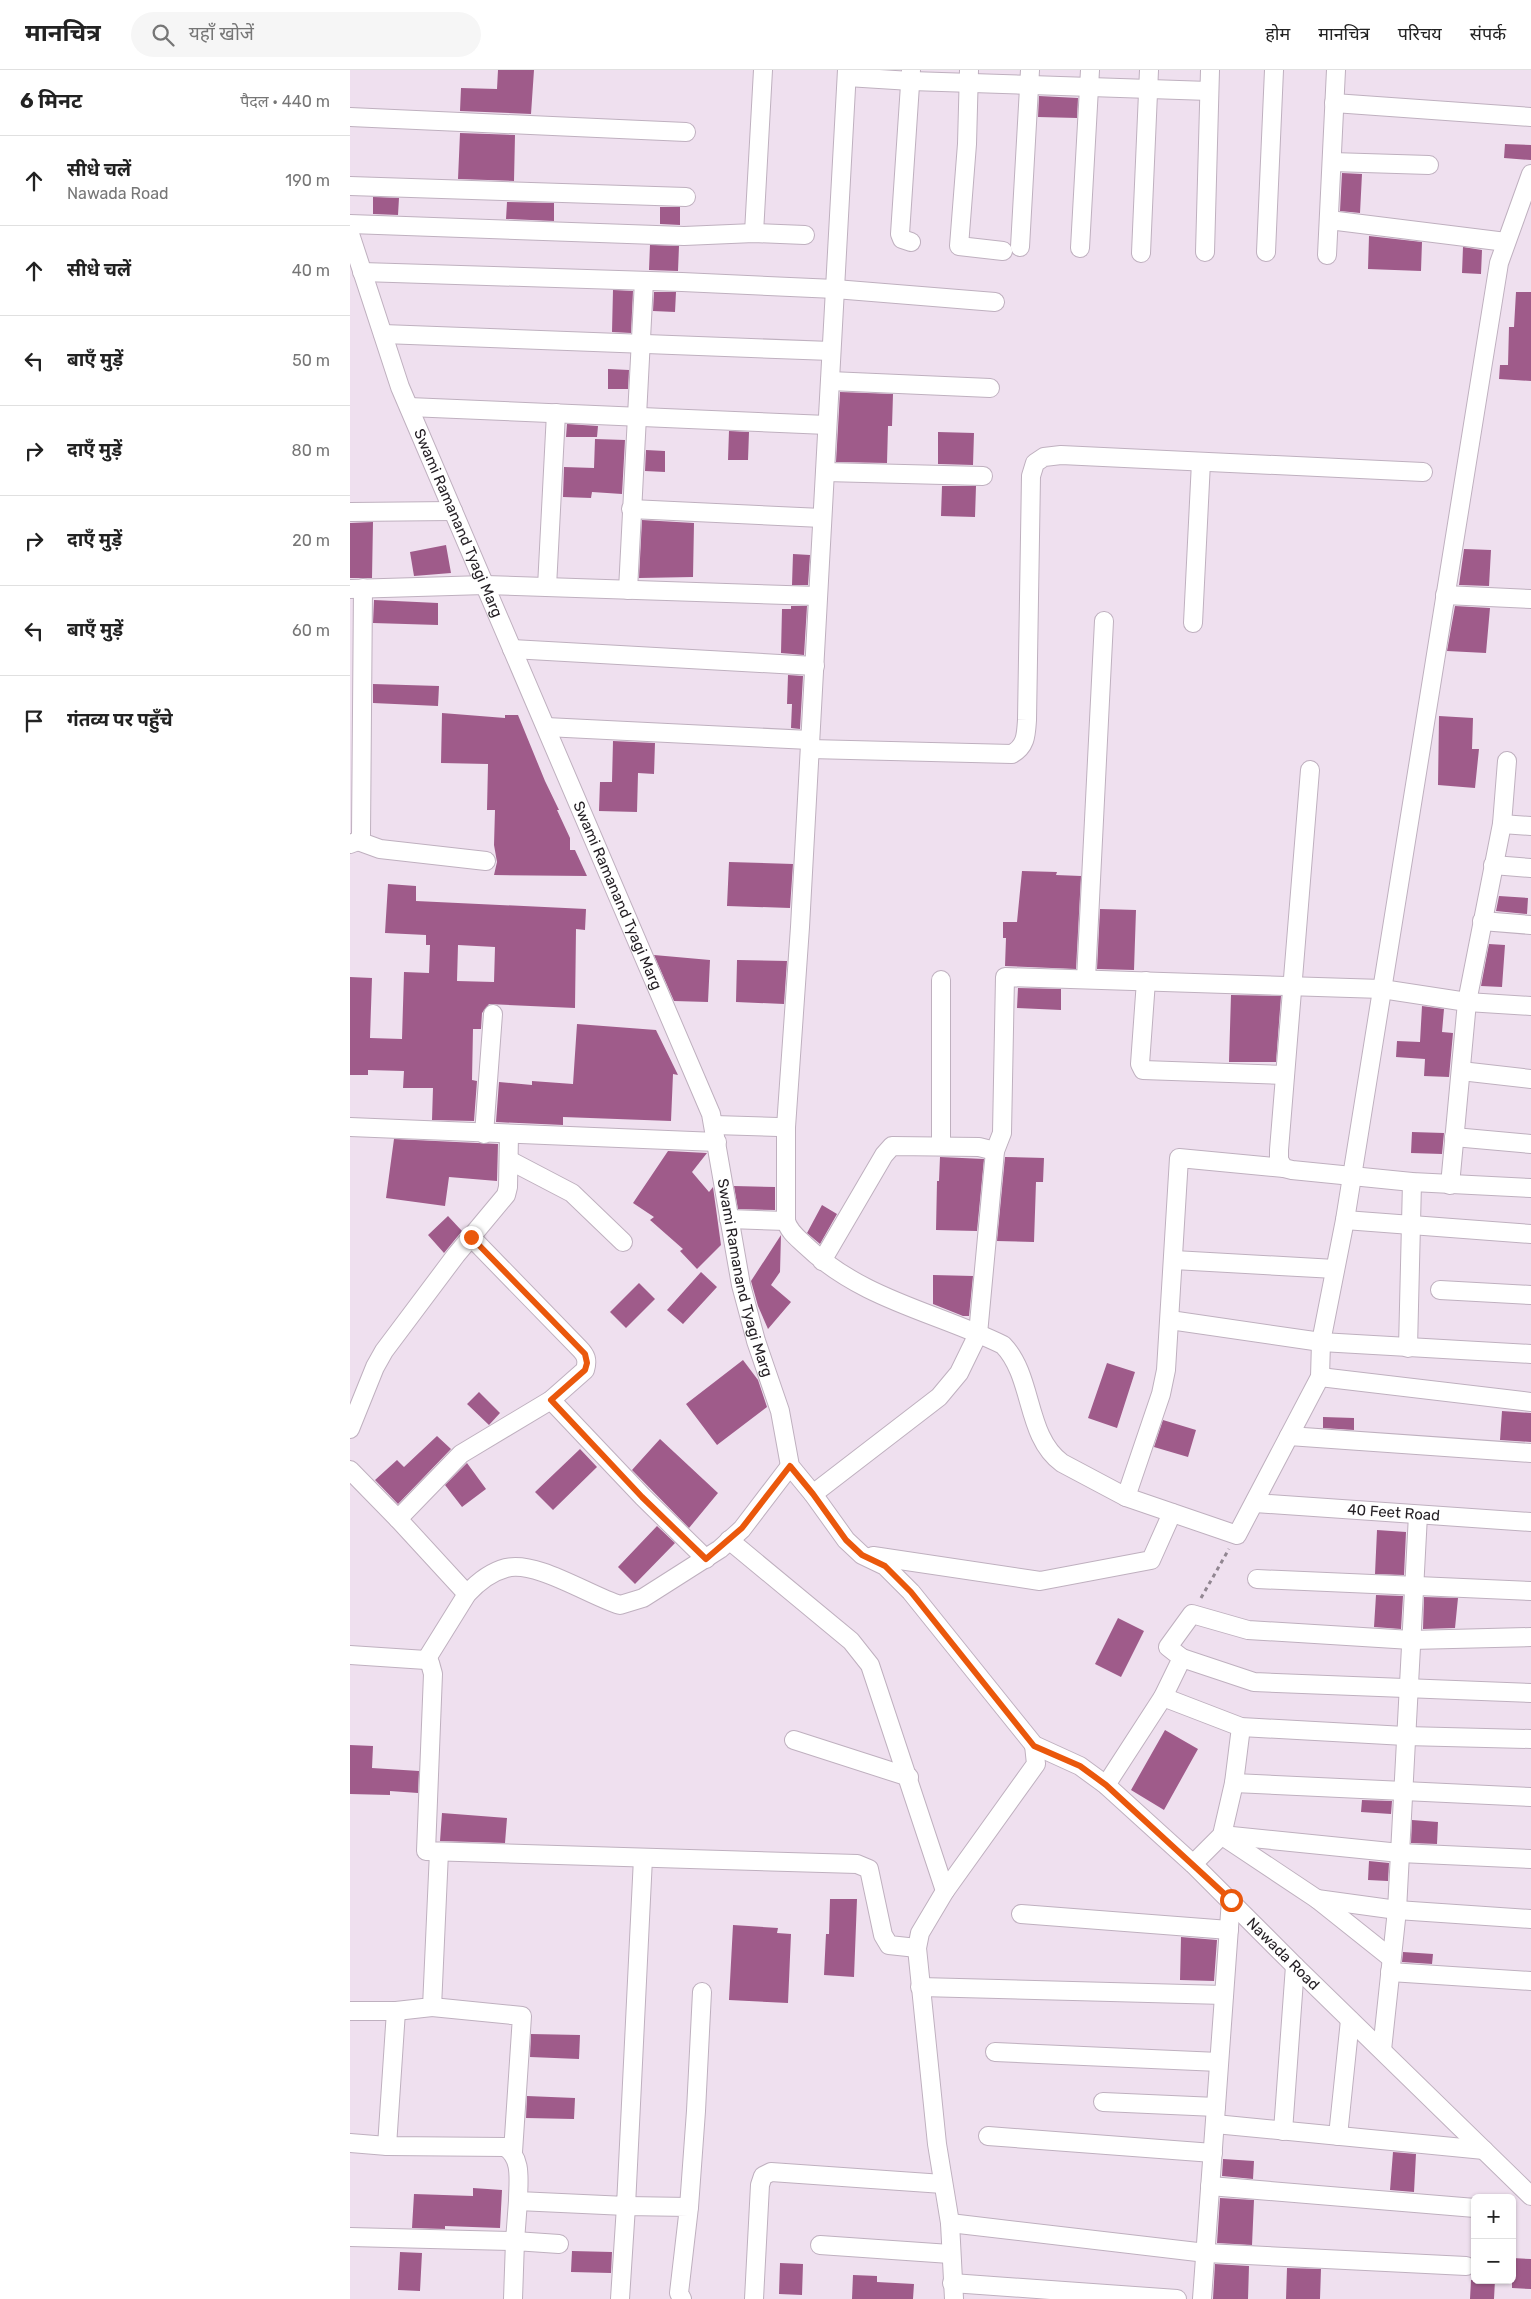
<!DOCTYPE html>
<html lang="hi">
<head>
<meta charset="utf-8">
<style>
  body { margin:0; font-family:Rubik,"Noto Sans Devanagari",sans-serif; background:#f6f6f6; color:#222 }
  .controls { position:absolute; right:15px; bottom:15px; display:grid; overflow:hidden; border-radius:8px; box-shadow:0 1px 4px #0004 }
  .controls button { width:45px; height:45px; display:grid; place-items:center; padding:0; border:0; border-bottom:1px solid #e0e0e0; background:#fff; color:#222; font:25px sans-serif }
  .stop { position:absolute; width:15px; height:15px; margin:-11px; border:4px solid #ea580c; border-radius:50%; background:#fff }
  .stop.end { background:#ea580c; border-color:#fff; box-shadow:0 1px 5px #0008 }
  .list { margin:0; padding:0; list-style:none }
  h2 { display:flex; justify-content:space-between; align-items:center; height:65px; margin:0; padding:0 20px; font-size:21px }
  h2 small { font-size:16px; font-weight:400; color:#767676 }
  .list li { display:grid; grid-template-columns:32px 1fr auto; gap:15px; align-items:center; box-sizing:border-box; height:90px; padding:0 20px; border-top:1px solid #e0e0e0 }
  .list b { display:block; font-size:19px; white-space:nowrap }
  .list p { margin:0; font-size:16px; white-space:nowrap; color:#767676 }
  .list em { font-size:16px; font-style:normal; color:#767676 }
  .icon { flex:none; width:28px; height:28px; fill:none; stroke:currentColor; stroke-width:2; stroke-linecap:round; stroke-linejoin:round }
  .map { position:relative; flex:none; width:1181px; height:2229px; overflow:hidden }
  header { display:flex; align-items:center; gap:30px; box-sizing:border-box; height:70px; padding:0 25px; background:#fff; border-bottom:1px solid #e0e0e0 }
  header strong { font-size:24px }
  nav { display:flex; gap:28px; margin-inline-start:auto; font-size:18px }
  .search { width:350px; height:45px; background:#f6f6f6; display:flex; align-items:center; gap:12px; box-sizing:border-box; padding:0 18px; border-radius:28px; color:#767676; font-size:19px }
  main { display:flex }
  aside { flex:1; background:#fff }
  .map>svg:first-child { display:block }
  .building { fill:#9f5b8a; fill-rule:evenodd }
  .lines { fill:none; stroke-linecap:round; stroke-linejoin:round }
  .minor-casing { stroke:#bfb0bf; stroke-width:20 }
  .path { stroke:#918691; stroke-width:3; stroke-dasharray:4 4; stroke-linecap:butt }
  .minor { stroke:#fff; stroke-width:18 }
  .route { stroke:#ea580c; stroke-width:6 }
  .labels { text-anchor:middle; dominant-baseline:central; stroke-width:4.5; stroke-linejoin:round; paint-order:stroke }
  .street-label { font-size:15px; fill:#241f24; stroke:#fff }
</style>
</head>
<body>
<header>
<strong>मानचित्र</strong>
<div class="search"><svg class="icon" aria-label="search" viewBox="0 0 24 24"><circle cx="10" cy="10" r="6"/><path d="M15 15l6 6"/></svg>यहाँ खोजें</div>
<nav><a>होम</a><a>मानचित्र</a><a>परिचय</a><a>संपर्क</a></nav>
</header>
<main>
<aside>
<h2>6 मिनट<small>पैदल · 440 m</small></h2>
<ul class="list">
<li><svg class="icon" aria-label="ahead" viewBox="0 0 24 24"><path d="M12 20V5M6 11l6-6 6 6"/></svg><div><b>सीधे चलें</b><p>Nawada Road</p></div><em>190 m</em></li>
<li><svg class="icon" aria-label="ahead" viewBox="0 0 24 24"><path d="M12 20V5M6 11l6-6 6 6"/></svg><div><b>सीधे चलें</b></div><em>40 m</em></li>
<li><svg class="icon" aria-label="left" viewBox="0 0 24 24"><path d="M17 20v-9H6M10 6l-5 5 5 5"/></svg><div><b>बाएँ मुड़ें</b></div><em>50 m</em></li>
<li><svg class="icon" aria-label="right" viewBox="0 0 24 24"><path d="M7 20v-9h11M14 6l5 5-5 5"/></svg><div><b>दाएँ मुड़ें</b></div><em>80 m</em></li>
<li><svg class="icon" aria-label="right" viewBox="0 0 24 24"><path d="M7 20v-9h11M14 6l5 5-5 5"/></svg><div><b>दाएँ मुड़ें</b></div><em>20 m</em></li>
<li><svg class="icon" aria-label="left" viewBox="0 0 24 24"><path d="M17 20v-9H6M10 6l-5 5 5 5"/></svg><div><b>बाएँ मुड़ें</b></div><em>60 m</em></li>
<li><svg class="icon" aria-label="arrive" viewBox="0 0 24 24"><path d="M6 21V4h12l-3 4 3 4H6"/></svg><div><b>गंतव्य पर पहुँचे</b></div></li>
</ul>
</aside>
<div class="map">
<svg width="1181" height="2229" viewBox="0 0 1181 2229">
  <rect width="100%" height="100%" fill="#efe0ef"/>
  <path class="building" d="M148,0H184L181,44L110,41L111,18L147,19Z
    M689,26L728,28L727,48L688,47Z
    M110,63L165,65L164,111L108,109Z
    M1155,74L1181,75V90L1154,88Z
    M992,103L1012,104L1010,143L990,141Z
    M23,127L49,128L48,145L23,144Z
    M157,132L204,133V151L156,149Z
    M310,137H330V155L310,154Z
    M1019,166L1072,172L1071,201L1018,199Z
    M300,175L329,176L328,201L299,200Z
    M1113,177L1132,180L1131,204L1112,203Z
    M263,220L283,221L281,263L262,262Z
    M304,222H326L325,242L303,241Z
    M1166,222H1181V311L1149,309L1150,295H1158L1159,257H1164Z
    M258,299L279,300L278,319H258Z
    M490,322L543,324L542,356H538L537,393L486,392Z
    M217,354L248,356L247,367H216Z
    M379,361L399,362L398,390H378Z
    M588,362L624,363L623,395L588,394Z
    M245,369L275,370L272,424L242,422L241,428L213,427L214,397L244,398Z
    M296,380L315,381V402L295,401Z
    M592,416H626L625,447L591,446Z
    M292,450L344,453L343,507L289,508Z
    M23,452L22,508H0V453Z
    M96,475L101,503L64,506L60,482Z
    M1114,479L1141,480L1139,516L1109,515Z
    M443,484L460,485L458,515H442Z
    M24,530L88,533V555L23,553Z
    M441,536H457L454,585L431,583L432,539H441Z
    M1105,536L1140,538L1136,583L1097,581Z
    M438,605L453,606L450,659L441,658L442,634H437Z
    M23,614L89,616L88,636L23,633Z
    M92,643L155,648V645H168L195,711L209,740H207L220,768V780H225L237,806L144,805L147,792L144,775L145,740H137L138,694L91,693Z
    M1089,646L1123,648L1122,679H1129L1125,718L1088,715Z
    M263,671L305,673L304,704L288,703L287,742L249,741L250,712H262Z
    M379,792L443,794L440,838L377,836Z
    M672,801L707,802L706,805L731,806L726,899L655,896L656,868H653V852H667Z
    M38,814L66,816V831L236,839L235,860L226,859L225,938L139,934L132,943L131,959H123L122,1010L127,1011L124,1051L82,1050L83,1018H53L54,1001L18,1000V1005H0V907L22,908L20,968L52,969L54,902L79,903L80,875H76V865L35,863ZM108,875L145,877L144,912L107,911Z
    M1149,826L1178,828L1177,844L1146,841Z
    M750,839L786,840L784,900L747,899Z
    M1139,874L1155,875L1152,917L1131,916Z
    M304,885L360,890L358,932L324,931Z
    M387,890L437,891L434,934L386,932Z
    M668,918L711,919V940L667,938Z
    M881,925L931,926L926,992H879Z
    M1072,936L1094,939L1092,962L1103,963L1099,1007L1074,1006L1075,989L1046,987L1047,971L1070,972Z
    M227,954L306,960L328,1005L323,1004L321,1051L213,1047V1055L146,1052L149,1012L182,1015V1011L223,1014Z
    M1062,1062L1094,1063L1092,1084L1061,1083Z
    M44,1069L148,1074L147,1111L99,1107L95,1136L36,1128Z
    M318,1081L357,1083L342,1102L359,1122L363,1117L371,1175L347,1199L330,1181L333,1179L300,1150L304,1147L283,1133Z
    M590,1087L634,1089L627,1161L586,1160L587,1111H589Z
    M655,1087L694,1088L693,1112H686L684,1172L647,1171Z
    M384,1116L425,1117V1140L388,1139Z
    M472,1135L487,1144L470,1174L457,1163Z
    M98,1146L112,1161L94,1183L78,1165Z
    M431,1165L430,1202L421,1215L441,1232L418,1259L408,1236L401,1211Z
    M351,1202L367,1217L333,1254L317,1240Z
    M583,1205L623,1206L619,1246H613L583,1234Z
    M289,1213L305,1229L276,1258L260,1242Z
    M393,1290L408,1310L417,1337L367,1375L336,1334Z
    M757,1293L785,1302L767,1358L738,1348Z
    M129,1322L150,1343L139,1355L117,1334Z
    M1152,1341L1181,1343V1372L1150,1370Z
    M973,1347L1004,1348V1360L973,1358Z
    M813,1350L846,1360L838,1387L804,1377Z
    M87,1366L101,1379L48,1434L25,1410L47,1390L54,1397Z
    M310,1369L368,1423L339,1458L282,1400Z
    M230,1379L247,1397L203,1440L185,1422Z
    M117,1393L136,1419L112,1437L95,1415Z
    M307,1456L325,1473L285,1514L268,1497Z
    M1027,1460L1056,1462L1054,1505L1025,1504Z
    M1026,1525L1053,1526L1051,1559L1024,1557Z
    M1074,1527L1108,1528L1105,1558L1073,1559Z
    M768,1548L794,1561L771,1607L745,1594Z
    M815,1660L848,1679L814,1740L781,1720Z
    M0,1675L23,1676L22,1698L69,1701L68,1723L40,1721V1725L0,1724Z
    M1012,1730L1042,1731L1041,1744L1011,1742Z
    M92,1743L157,1748L155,1773L90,1771Z
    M1062,1750L1088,1752L1087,1774L1061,1773Z
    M1019,1791L1039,1793L1038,1811L1018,1810Z
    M480,1829H507L504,1907L474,1905L476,1864H479Z
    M383,1855L428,1858L427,1863L441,1864L438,1933L379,1930Z
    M831,1867L867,1870L864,1911L830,1910Z
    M1053,1882L1083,1884L1082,1894L1052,1892Z
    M181,1964L230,1965L229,1989L180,1987Z
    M177,2026L225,2028L224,2049L176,2048Z
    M1043,2082L1066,2084L1064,2122L1040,2120Z
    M873,2089L904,2091L903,2109L872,2106Z
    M123,2118L152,2120L150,2158L95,2156V2159L62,2158L64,2124L123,2126Z
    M870,2128L904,2130L902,2175L867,2173Z
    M222,2181L262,2182L261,2203L221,2202Z
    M50,2182L72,2183L70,2221L48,2220Z
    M1162,2188L1181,2189V2219L1162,2218Z
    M430,2193L453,2194L452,2225L429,2224Z
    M865,2194L899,2196L898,2229H863Z
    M937,2198L971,2199L970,2229H936Z
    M503,2205L527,2206V2212L564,2214L563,2229H502Z
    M1121,2210H1145L1144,2229H1120Z"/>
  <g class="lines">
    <g class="minor-casing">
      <g id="minor">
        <path d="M497,0L450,857L436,1057V1151C439,1162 448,1168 455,1175C512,1230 586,1242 653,1275C684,1307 675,1366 712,1393L776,1427L887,1465L970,1307L971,1272L995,1150L1149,193L1181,104"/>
        <path d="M619,0L617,74L609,176L653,181"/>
        <path d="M497,7L561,11L859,21"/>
        <path d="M984,33L1181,47"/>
        <path d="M0,47L336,62"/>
        <path d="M982,92L1079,95"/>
        <path d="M0,116L336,127"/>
        <path d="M979,150L1156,172"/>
        <path d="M0,154L334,166L404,163L455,165"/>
        <path d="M404,163L413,0"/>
        <path id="s1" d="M0,164L50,317L361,1044L391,1215L406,1271L430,1341L440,1396L463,1424L496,1470L512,1485L535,1496L561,1522L684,1675L730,1696L756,1715L843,1794L945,1896L1181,2126"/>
        <path d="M561,172L552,169L550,164L561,0"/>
        <path d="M670,177L680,0"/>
        <path d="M730,178L740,0"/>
        <path d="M855,182L860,0"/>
        <path d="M916,182L924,0"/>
        <path d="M791,183L799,0"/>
        <path d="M977,185L986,0"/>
        <path d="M12,202L332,212L485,219L645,232"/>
        <path d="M33,264L481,281"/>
        <path d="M480,311L640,318"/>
        <path d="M59,337L477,355"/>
        <path d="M475,402L633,406"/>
        <path d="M281,439L472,448"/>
        <path d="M0,442L103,441"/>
        <path d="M197,517L206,343"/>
        <path d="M0,519L135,515L468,526"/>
        <path d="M278,520L294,211"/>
        <path d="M1095,525L1181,529"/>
        <path d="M843,553L851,392"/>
        <path d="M162,579L465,596"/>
        <path d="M196,657L460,670"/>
        <path d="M460,679L662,684C676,676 676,665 677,650L681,406L685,393L694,387L711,385L1073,402"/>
        <path d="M960,700L929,1080V1090L934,1098L942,1100L1062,1112L1181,1118"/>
        <path d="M1152,754L1181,756"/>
        <path d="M8,771L30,779L136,791"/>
        <path d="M0,774L8,771L11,765L13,518"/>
        <path d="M1143,795L1181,798"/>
        <path d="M1132,851L1181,855"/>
        <path d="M736,909L754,551"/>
        <path d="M796,911L790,994L793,1000L935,1005"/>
        <path d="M1111,1001L1181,1009"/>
        <path d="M364,1055L428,1057"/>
        <path d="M0,1057L367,1072"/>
        <path d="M134,1064L143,944"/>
        <path d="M1104,1067L1181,1074"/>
        <path d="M591,1076V910"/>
        <path d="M159,1090L222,1123L273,1172"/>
        <path d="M1100,1115L1117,932L1152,754L1157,691"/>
        <path d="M379,1149L436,1151"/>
        <path d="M995,1150L1181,1164"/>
        <path d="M824,1190L985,1199"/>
        <path d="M472,1191L534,1085L542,1076L629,1077L645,1081"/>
        <path d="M1090,1220L1181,1225"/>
        <path d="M820,1250L971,1272L1181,1284"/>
        <path d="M1058,1278L1062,1112"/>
        <path d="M970,1307L1181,1332"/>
        <path d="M201,1330L293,1427L356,1489"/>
        <path d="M0,1359L25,1297L34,1281L106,1185L156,1125L158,1117L159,1065"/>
        <path d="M939,1366L1181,1383"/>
        <path d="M0,1400L48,1449L117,1524"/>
        <path d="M463,1424L589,1327L609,1303L628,1264L645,1081L652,1063L655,907L1032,919L1117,932L1181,936"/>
        <path d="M776,1427L811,1324L816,1300L829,1088L934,1098"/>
        <path id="s2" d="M905,1433L1181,1452"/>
        <path d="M48,1449L111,1384L201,1330L235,1300C238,1290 236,1285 229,1278L121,1167"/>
        <path d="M379,1470L501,1571L520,1595L595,1821"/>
        <path d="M523,1486L690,1511L801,1490L822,1443"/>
        <path d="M907,1509L1181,1521"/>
        <path d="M0,1585L76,1590"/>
        <path d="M832,1588L904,1612L1181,1623"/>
        <path d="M76,1590L80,1593L83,1604L76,1781L507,1794L519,1799L533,1865L539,1875L567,1878"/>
        <path d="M76,1590L117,1524C127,1513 141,1502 156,1498C186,1490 240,1526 270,1535L293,1528L370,1479L392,1459L440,1396"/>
        <path d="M813,1627L891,1657L1055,1666L1181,1669"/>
        <path d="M444,1670L559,1707"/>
        <path d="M884,1713L1181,1727"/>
        <path d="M756,1715L813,1627L832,1588L818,1577L842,1544L898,1560L1061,1570L1181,1567"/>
        <path d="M872,1765L1050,1783L1181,1789"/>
        <path d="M874,1767L967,1829L1041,1888"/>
        <path d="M843,1794L872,1765L884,1713L891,1657"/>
        <path d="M967,1829L1047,1840L1181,1849"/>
        <path d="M671,1844L879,1860"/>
        <path d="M1040,1902L1181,1911"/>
        <path d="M570,1917L874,1925"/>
        <path d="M82,1937L172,1946L163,2082"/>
        <path d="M0,1941H46L37,2076"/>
        <path d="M46,1941L82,1937L89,1782"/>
        <path d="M1032,1980L1047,1840L1068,1445"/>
        <path d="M645,1982L869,1992"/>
        <path d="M753,2032L866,2037"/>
        <path d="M865,2054L1134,2080"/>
        <path d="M933,2061L945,1896"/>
        <path d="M638,2066L863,2083"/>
        <path d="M988,2066L1000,1950"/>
        <path d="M0,2073L37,2076L155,2077C173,2088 168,2112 168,2131L276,2136L293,1788"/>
        <path d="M860,2116L1125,2138"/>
        <path d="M339,2137L346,2041L352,1922"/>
        <path d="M600,2153L856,2183L1116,2196"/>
        <path d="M0,2167L165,2171L168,2131"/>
        <path d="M470,2175L600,2184"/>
        <path d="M602,2213L827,2229"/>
        <path d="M163,2229L165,2171L209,2174"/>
        <path d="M270,2229L276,2136L339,2137L329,2223L332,2229"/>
        <path d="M404,2229L410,2115L413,2106L421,2102L593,2114"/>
        <path d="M604,2229L600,2153L587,2074L567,1878L570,1863L595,1821L686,1694L684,1675"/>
        <path d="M852,2229L881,1830"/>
      </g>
    </g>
    <path class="path" d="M851,1528L879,1479"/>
    <use href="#minor" class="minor"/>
  </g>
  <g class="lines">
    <path class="route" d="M121,1167L235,1284L237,1293L235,1300L201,1330L292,1427L356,1489L392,1458L440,1396L463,1424L496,1470L512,1485L535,1496L561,1522L684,1676L730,1696L756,1715L881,1830"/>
  </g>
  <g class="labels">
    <g class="street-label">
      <text stroke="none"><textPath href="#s1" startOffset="309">Swami Ramanand Tyagi Marg</textPath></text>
      <text stroke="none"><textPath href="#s1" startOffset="714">Swami Ramanand Tyagi Marg</textPath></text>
      <text stroke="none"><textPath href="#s1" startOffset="1119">Swami Ramanand Tyagi Marg</textPath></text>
      <text stroke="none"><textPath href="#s2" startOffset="139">40 Feet Road</textPath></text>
      <text stroke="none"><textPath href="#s1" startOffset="2014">Nawada Road</textPath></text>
    </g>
  </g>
</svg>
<div class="controls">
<button>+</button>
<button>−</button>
</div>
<div class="stop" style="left:881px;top:1830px"></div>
<div class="stop end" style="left:121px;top:1167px"></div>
</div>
</main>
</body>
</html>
